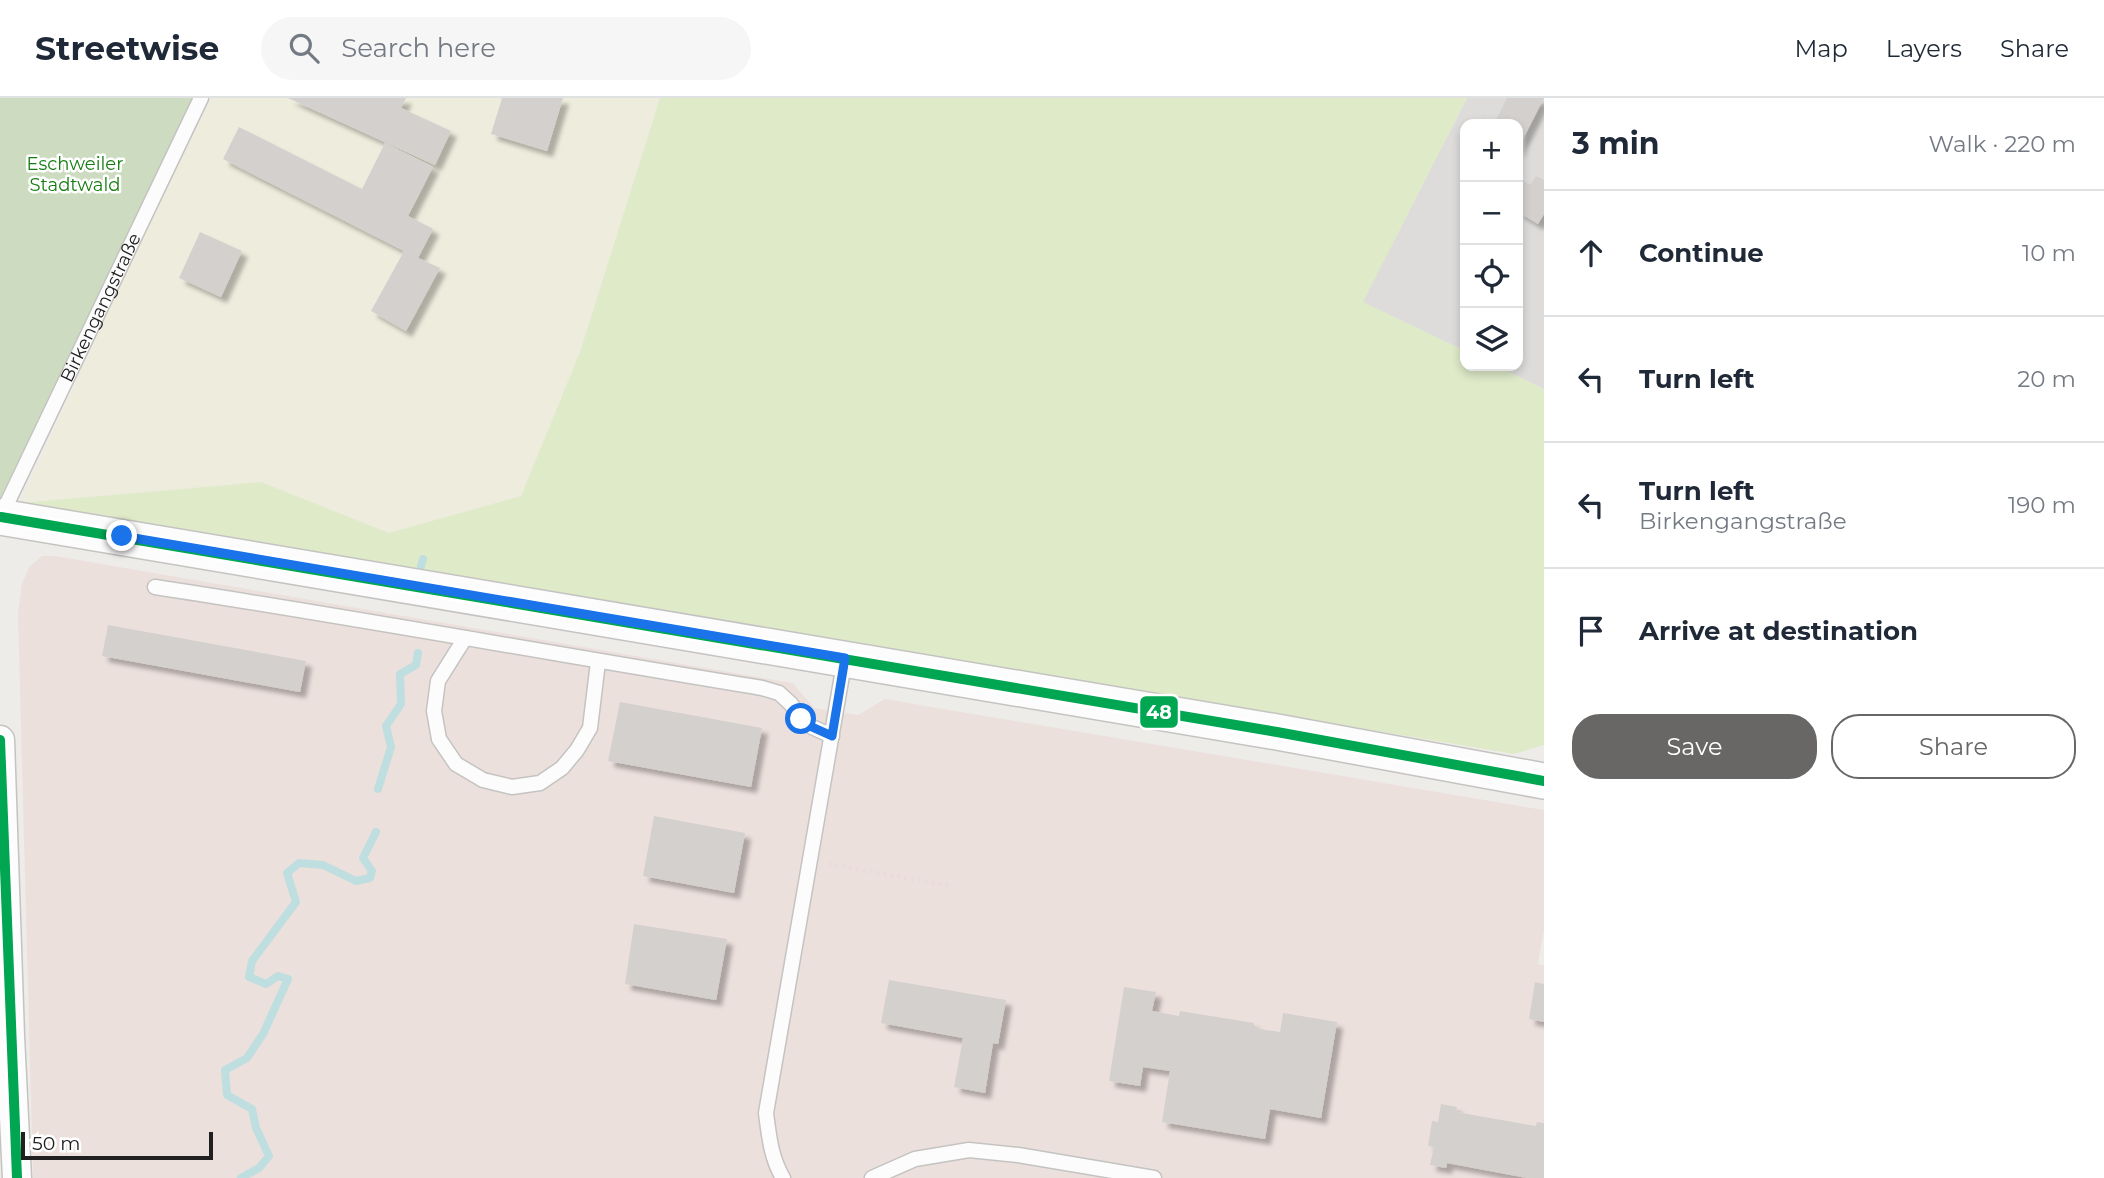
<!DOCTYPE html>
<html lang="en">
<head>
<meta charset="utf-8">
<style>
  body { margin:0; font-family:Montserrat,sans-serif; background:#f6f6f7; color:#1f2937 }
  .controls { position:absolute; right:21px; top:21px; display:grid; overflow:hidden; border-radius:14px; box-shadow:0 4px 10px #0003 }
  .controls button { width:63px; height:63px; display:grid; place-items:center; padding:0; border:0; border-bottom:2px solid #e0e1e3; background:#fff; color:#1f2937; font:35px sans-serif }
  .scale { position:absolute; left:21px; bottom:18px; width:192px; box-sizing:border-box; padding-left:7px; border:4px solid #202020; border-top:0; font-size:19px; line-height:24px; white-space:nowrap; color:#202020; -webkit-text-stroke:5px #fff; paint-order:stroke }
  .stop { position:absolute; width:21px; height:21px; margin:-16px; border:5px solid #1a73e8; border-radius:50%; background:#fff }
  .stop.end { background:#1a73e8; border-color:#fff; box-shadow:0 2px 7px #0008 }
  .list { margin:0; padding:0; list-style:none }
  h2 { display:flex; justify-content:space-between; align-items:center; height:91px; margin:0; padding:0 28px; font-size:30px }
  h2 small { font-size:23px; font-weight:400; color:#747a83 }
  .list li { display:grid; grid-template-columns:46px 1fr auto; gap:21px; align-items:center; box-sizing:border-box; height:126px; padding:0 28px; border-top:2px solid #e0e1e3 }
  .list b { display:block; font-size:26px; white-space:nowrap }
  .list p { margin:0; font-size:23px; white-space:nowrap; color:#747a83 }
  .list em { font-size:23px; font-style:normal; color:#747a83 }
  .actions { display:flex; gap:14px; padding:21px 28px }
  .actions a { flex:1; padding:16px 0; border:2px solid #686766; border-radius:28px; text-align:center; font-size:24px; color:#686766 }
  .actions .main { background:#686766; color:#fff }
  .icon { flex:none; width:38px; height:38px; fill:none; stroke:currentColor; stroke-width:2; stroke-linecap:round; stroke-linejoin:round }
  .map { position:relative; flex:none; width:1544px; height:1080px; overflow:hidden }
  header { display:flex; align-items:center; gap:42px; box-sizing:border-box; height:98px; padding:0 35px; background:#fff; border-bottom:2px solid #e0e1e3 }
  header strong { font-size:33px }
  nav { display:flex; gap:38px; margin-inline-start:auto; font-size:24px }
  .search { width:490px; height:63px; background:#f6f6f7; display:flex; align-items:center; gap:18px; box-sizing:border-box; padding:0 24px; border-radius:38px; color:#747a83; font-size:26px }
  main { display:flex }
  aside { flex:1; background:#fff }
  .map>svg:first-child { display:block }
  .residential { fill:#dddcda }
  .military { fill:#ece0dd }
  .farmland { fill:#eeecdd }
  .grass { fill:#dfeac9 }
  .forest { fill:#cddcc0 }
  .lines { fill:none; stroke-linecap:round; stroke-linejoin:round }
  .stream { stroke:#bedee0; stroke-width:8 }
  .building { fill:#d3d0ce; filter:url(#shadow) }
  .service-casing { stroke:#c4c3c1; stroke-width:17 }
  .minor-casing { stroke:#c4c3c1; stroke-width:31 }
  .tertiary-casing { stroke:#c4c3c1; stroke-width:38 }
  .path { stroke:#ebdbdb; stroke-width:4.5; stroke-dasharray:3.5 3.5; stroke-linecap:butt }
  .service { stroke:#fcfcfc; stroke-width:14 }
  .minor { stroke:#fcfcfc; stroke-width:28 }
  .tertiary { stroke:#fcfcfc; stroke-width:35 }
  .bus-1-casing { stroke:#fff; stroke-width:16 }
  .bus-1 { stroke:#00a651; stroke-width:10 }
  .route { stroke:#1a73e8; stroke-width:9 }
  .labels { text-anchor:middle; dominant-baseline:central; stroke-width:5; stroke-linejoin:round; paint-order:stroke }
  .park-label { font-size:18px; fill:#167c10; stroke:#fff }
  .street-label { font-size:18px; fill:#202020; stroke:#fff }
  .line-badge { stroke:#fff; stroke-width:2.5 }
  .badge-label { font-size:19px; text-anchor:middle; font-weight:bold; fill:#fff }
</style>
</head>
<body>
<header>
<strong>Streetwise</strong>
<div class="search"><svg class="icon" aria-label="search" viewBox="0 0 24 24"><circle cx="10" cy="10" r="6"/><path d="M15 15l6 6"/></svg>Search here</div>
<nav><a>Map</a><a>Layers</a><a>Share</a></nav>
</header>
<main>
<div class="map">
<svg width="1544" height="1080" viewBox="0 0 1544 1080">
  <defs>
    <filter id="shadow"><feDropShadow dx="6" dy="6" stdDeviation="2" flood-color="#0004"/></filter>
  </defs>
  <rect width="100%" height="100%" fill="#eeece9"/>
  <path class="residential" d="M1467,0H1544V291L1496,268H1518V26H1465V253L1362,204Z"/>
  <path class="military" d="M42,458H55L793,585L814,610L858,617L885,601L1544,712V832L1538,866L1544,867V1080H33L18,516L22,485L30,468Z"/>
  <path class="farmland" d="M211,0H660L580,254L521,398L389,435L261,384L20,405L111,206Z"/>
  <path class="grass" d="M660,0H1467L1363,204L1465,253V268H1496L1544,291V647L1514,656L20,405L261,384L389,435L521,398L580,254Z"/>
  <path class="forest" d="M0,0H195L5,399L0,401Z"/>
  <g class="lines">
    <path class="stream" d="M421,468L423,461
      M378,691L391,649L386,628L401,606L400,576L416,567L418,555
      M241,1080L259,1070L269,1058L256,1030L252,1011L227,997L225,972L247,960L263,936L288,881L278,878L266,886L249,879L252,863L296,804L287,775L299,765L323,767L356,783L370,780L372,773L363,760L376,734"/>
  </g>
  <path class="building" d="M288,0H406L401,10L451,33L435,67Z
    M502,0H563L547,53L491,36Z
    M1507,0H1544L1521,45L1518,56V26H1480L1483,20L1494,26Z
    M239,29L362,91L385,45L433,69L408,118L433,131L418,160L440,170L406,233L371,213L404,153L223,61Z
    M1536,78L1544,82V116L1538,126L1518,114V86L1520,81L1530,87Z
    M200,134L242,153L221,199L179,180Z
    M108,527L306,563L300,594L102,558Z
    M620,604L762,630L751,689L608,663Z
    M654,718L745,735L734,795L643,778Z
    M634,826L727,841L716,902L625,886Z
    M889,882L1006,902L998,946L993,945L985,995L954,989L963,940L881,925Z
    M1535,884L1544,886V924L1529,921Z
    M1124,889L1156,894L1152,913L1179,918L1180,913L1254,925V930L1280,934L1283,915L1337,924L1321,1020L1270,1011L1265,1041L1162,1024L1170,973L1143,969L1140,988L1109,983Z
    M1441,1006L1457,1009L1456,1014L1536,1028L1537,1024L1544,1025V1080H1527L1447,1065L1446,1070L1430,1067L1434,1049L1428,1048L1432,1023L1438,1024Z"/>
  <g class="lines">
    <g class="service-casing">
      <g id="service">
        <path id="s1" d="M1,418L201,0"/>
        <path d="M155,489C358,520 559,557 762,590L779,595L791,606L801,621L812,629L832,638"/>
        <path d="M465,540L438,583L434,613L439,641L456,666L483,682L512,689L540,685L562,670L577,652L590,630L598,564"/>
        <path d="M783,1080C771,1060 769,1038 766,1015L845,560"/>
        <path d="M872,1080L915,1061L969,1052L1018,1057L1154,1080"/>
      </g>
    </g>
    <g class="minor-casing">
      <path id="minor" d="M0,642L10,938L17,1080"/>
    </g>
    <g class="tertiary-casing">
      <path id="tertiary" d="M0,419L1277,634L1544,683"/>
    </g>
    <path class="path" d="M828,766L951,788"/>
    <use href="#service" class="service"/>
    <use href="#minor" class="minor"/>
    <use href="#tertiary" class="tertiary"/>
    <g class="bus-1-casing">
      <path id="bus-1" d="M1,419L1277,634L1544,683
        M0,642L17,1080"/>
    </g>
    <use href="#bus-1" class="bus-1"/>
  </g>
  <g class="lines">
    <path class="route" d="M122,438L845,560L832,638L812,629L801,621"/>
  </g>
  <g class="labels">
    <g class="park-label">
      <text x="75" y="66">Eschweiler<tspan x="75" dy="21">Stadtwald</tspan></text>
    </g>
    <g class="street-label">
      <text stroke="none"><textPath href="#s1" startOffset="231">Birkengangstraße</textPath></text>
    </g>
  </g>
  <rect class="line-badge" x="1139" y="597" width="40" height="34" rx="7" fill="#00a651"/>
  <g class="badge-label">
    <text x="1159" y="621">48</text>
  </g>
</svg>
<div class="controls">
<button>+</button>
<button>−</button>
<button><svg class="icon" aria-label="locate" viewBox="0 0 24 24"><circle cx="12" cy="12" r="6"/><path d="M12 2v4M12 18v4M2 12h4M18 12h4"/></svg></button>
<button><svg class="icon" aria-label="layers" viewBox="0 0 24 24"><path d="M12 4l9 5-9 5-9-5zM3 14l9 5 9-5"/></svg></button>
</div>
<div class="scale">50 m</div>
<div class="stop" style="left:801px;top:621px"></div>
<div class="stop end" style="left:122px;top:438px"></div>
</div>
<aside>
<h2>3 min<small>Walk · 220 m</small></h2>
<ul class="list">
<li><svg class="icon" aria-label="ahead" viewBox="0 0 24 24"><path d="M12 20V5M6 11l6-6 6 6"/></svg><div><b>Continue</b></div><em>10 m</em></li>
<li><svg class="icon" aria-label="left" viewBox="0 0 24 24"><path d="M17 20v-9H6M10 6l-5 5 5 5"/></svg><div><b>Turn left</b></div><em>20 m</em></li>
<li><svg class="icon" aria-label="left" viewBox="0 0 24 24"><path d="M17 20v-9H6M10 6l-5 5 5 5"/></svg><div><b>Turn left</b><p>Birkengangstraße</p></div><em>190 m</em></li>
<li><svg class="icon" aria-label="arrive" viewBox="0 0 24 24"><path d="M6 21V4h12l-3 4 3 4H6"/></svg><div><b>Arrive at destination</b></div></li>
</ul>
<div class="actions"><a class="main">Save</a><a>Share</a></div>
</aside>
</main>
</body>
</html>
